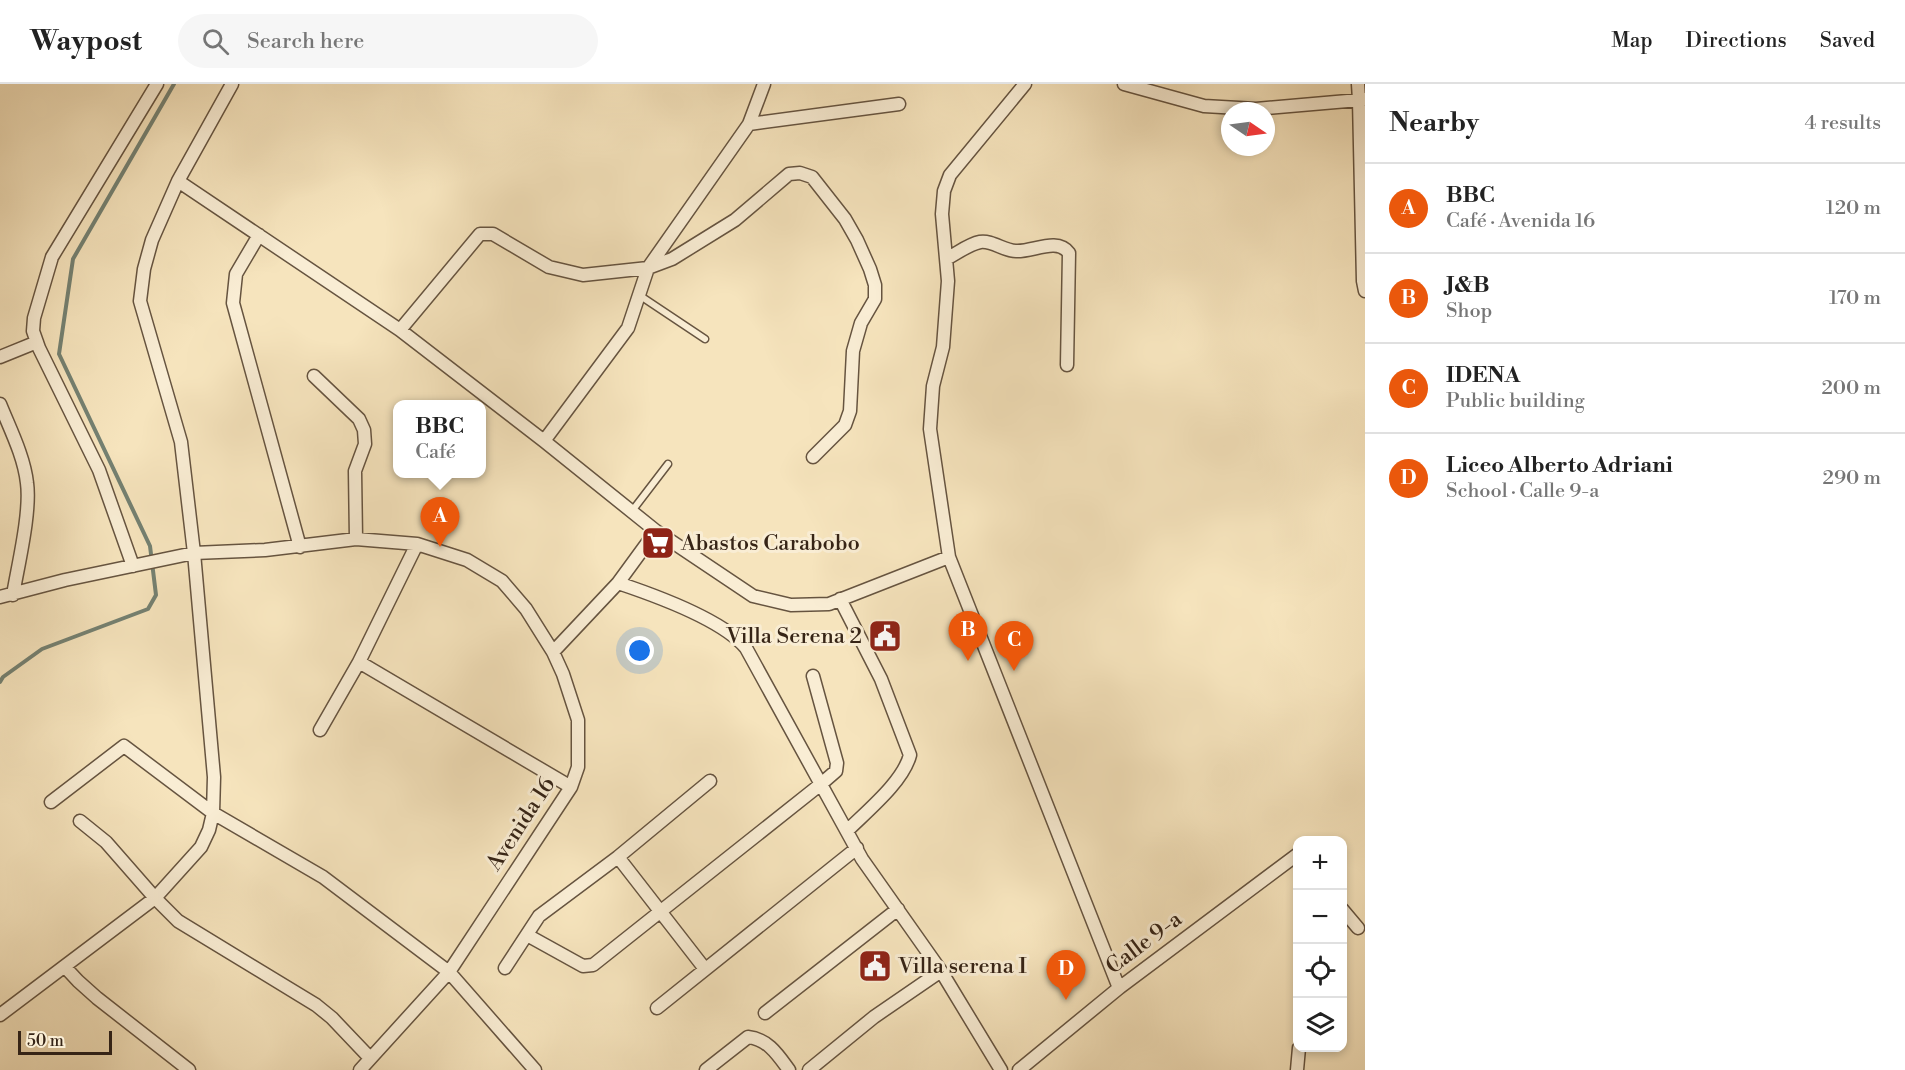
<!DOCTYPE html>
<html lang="en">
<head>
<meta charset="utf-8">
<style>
  body { margin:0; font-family:"Libre Bodoni",serif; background:#f6f6f6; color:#222 }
  .controls { position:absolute; right:18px; bottom:18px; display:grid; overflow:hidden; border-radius:12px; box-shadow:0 3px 9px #0003 }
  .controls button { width:54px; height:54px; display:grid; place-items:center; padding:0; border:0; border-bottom:2px solid #e0e0e0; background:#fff; color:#222; font:30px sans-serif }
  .compass { position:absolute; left:1221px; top:18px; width:54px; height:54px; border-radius:50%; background:#fff; box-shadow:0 3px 9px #0003; rotate:103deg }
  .scale { position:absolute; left:18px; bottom:15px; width:94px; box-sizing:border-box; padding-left:6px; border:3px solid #362416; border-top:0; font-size:16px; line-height:21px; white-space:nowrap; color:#362416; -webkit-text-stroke:4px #f9edd4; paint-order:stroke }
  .you { position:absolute; left:640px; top:567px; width:21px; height:21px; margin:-15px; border:4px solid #fff; border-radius:50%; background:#1a73e8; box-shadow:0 0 0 9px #1a73e833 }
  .badge { display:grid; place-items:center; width:39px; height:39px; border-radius:50%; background:#ea580c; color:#fff; font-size:20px; font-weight:700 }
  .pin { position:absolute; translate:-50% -50px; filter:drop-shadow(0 2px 3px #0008) }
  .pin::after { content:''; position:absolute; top:32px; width:21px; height:18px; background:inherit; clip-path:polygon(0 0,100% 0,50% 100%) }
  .popup { position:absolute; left:393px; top:316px; width:93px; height:78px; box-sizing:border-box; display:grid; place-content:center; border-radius:12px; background:#fff; filter:drop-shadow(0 2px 4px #0005); font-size:20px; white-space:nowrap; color:#767676 }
  .popup b { font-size:22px; color:#222 }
  .popup::after { content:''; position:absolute; left:50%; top:100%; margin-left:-12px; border:12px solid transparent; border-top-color:#fff }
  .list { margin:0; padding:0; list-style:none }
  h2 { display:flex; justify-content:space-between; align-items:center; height:78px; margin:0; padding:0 24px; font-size:26px }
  h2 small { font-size:20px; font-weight:400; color:#767676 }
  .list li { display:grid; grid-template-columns:39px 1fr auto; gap:18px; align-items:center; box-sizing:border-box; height:90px; padding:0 24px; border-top:2px solid #e0e0e0 }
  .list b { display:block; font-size:22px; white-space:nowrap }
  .list p { margin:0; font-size:20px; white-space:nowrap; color:#767676 }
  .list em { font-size:20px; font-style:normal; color:#767676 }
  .icon { flex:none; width:33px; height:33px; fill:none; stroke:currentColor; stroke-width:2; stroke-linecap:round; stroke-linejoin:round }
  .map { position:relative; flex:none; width:1365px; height:986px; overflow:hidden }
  header { display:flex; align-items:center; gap:36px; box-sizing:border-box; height:84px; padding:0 30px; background:#fff; border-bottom:2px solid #e0e0e0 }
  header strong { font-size:28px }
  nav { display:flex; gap:33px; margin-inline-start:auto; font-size:21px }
  .search { width:420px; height:54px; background:#f6f6f6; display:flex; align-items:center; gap:15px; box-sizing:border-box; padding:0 21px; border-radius:33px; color:#767676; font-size:22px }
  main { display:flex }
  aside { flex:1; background:#fff }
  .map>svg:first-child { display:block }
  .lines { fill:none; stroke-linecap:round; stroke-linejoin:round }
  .stream { stroke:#748172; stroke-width:4 }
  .lane-casing { stroke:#665440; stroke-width:9 }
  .street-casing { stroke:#665440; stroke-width:15 }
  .lane { stroke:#f9edd4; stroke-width:6 }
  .street { stroke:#f9edd4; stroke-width:12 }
  .labels { text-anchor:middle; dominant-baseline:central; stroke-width:6; stroke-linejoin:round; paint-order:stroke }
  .poi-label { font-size:22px; fill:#362416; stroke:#f9edd4; text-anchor:start }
  .street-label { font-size:22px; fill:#362416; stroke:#f9edd4 }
</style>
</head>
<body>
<header>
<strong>Waypost</strong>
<div class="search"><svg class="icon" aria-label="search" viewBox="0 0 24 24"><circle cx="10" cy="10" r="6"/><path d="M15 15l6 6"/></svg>Search here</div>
<nav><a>Map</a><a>Directions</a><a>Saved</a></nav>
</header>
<main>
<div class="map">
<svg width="1365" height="986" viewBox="0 0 1365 986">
  <rect width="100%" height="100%" fill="#f6e4bd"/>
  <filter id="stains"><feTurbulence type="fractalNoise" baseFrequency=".00333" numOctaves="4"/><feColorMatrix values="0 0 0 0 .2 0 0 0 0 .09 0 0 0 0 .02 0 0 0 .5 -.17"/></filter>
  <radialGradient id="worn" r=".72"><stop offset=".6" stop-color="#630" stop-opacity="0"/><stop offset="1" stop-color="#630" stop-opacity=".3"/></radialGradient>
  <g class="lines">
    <path class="stream" d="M0,598L3,593L42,565L148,525L156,511L150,462L59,270L73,175L174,0"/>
    <g class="lane-casing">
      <path id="lane" d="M639,211L705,255
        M632,427L668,380"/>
    </g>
    <g class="street-casing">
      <path id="street" d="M1025,0L950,91L944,107L942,130L948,197L943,263L933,302L930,345L949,473L1119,904
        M1124,0L1204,22L1256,25L1359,16L1363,197L1365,207
        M1358,0L1359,16L1365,15
        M749,40L899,20
        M178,97L400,246L544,357L656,447L753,512L791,521L829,520L949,473
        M259,151L236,190L233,219L300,463
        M946,175C956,170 969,160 980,158C992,156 1004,167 1016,167C1033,168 1057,153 1069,169L1067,281
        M400,246L480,150H493L549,183L583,191L648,184L672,175L735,136L789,90L800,89L812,93L845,135L857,156L870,185L875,201V215L861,239L853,267L850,327L845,341L813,373
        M0,273L37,258
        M314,292L359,335L364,346L365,360L355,387L356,455
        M0,320C10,345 24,372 27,399C31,428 18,481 13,511
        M544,357L628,244L648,184L749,40L764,0
        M417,460L359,578L571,703
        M133,482L99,386L39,264L33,247L34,234L52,173L157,0
        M618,499L656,447
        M0,513L65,496L194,469L265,466L356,455L417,460L467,476L502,497L526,525L553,568L563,590L578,636V683L571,703L449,888L360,986
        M840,515L881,595L910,671C903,698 867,727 847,747
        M553,568L618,499C654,511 722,535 746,564L862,775L941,887L1001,986
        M320,646L359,578
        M51,718L124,662L213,729
        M213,729L214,693L194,469L181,358L140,217L144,185L152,156L178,97L232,0
        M80,737L106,758L155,814L178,837L316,921L332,934L370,974
        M618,773L705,885
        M1342,825L1358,844
        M527,851L583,882L593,881L821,700L836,687L837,679L813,592
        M65,883L78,897L97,914L189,986
        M505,884L539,832L618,773L710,697
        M657,924L857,764
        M765,929L898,825
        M0,931L155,814L201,763L209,746L213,729L323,793L449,888L535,986
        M706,986L748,953C768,955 778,971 789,986
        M809,986L874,933L941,887
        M1019,986L1119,904L1298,770
        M1297,986L1299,964"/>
    </g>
    <use href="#lane" class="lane"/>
    <use href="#street" class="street"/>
  </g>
  <defs>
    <g id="supermarket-square" transform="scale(1.725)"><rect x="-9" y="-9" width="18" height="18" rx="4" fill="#8f2418" stroke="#f9edd4"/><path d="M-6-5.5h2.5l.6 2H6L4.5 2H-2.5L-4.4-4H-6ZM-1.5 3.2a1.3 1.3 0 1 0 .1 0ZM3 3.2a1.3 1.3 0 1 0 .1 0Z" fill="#fff"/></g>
    <g id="civic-square" transform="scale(1.725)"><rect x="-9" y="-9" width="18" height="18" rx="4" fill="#8f2418" stroke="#f9edd4"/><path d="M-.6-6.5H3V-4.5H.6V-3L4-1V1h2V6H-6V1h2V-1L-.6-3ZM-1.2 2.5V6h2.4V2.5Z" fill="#fff"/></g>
  </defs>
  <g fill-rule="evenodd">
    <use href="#supermarket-square" x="658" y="459"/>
    <use href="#civic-square" x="885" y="552"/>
    <use href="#civic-square" x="875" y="882"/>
  </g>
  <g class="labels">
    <g class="poi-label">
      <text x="681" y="459">Abastos Carabobo</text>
      <text x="862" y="552" text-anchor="end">Villa Serena 2</text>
      <text x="898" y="882">Villa serena I</text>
    </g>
    <g class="street-label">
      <text transform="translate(521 740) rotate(-57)">Avenida 16</text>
      <text transform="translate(1144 859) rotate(-37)">Calle 9-a</text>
    </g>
  </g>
  <rect width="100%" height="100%" filter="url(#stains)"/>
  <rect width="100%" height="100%" fill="url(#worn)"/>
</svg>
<div class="controls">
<button>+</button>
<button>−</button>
<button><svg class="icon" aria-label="locate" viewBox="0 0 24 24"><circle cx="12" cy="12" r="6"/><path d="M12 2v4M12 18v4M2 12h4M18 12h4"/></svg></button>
<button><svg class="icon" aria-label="layers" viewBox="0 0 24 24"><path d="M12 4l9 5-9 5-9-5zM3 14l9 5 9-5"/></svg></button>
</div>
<svg class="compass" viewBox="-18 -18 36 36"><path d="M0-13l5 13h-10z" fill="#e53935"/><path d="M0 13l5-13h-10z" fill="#767676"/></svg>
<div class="scale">50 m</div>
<div class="you"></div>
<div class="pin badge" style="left:440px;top:463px">A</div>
<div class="popup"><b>BBC</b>Café</div>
<div class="pin badge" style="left:968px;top:577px">B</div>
<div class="pin badge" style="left:1014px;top:587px">C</div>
<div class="pin badge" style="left:1066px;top:916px">D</div>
</div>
<aside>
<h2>Nearby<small>4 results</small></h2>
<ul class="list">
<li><span class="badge">A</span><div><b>BBC</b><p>Café · Avenida 16</p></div><em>120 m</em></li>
<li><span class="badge">B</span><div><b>J&amp;B</b><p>Shop</p></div><em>170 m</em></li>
<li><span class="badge">C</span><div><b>IDENA</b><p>Public building</p></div><em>200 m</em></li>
<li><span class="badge">D</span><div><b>Liceo Alberto Adriani</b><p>School · Calle 9-a</p></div><em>290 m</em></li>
</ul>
</aside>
</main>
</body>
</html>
